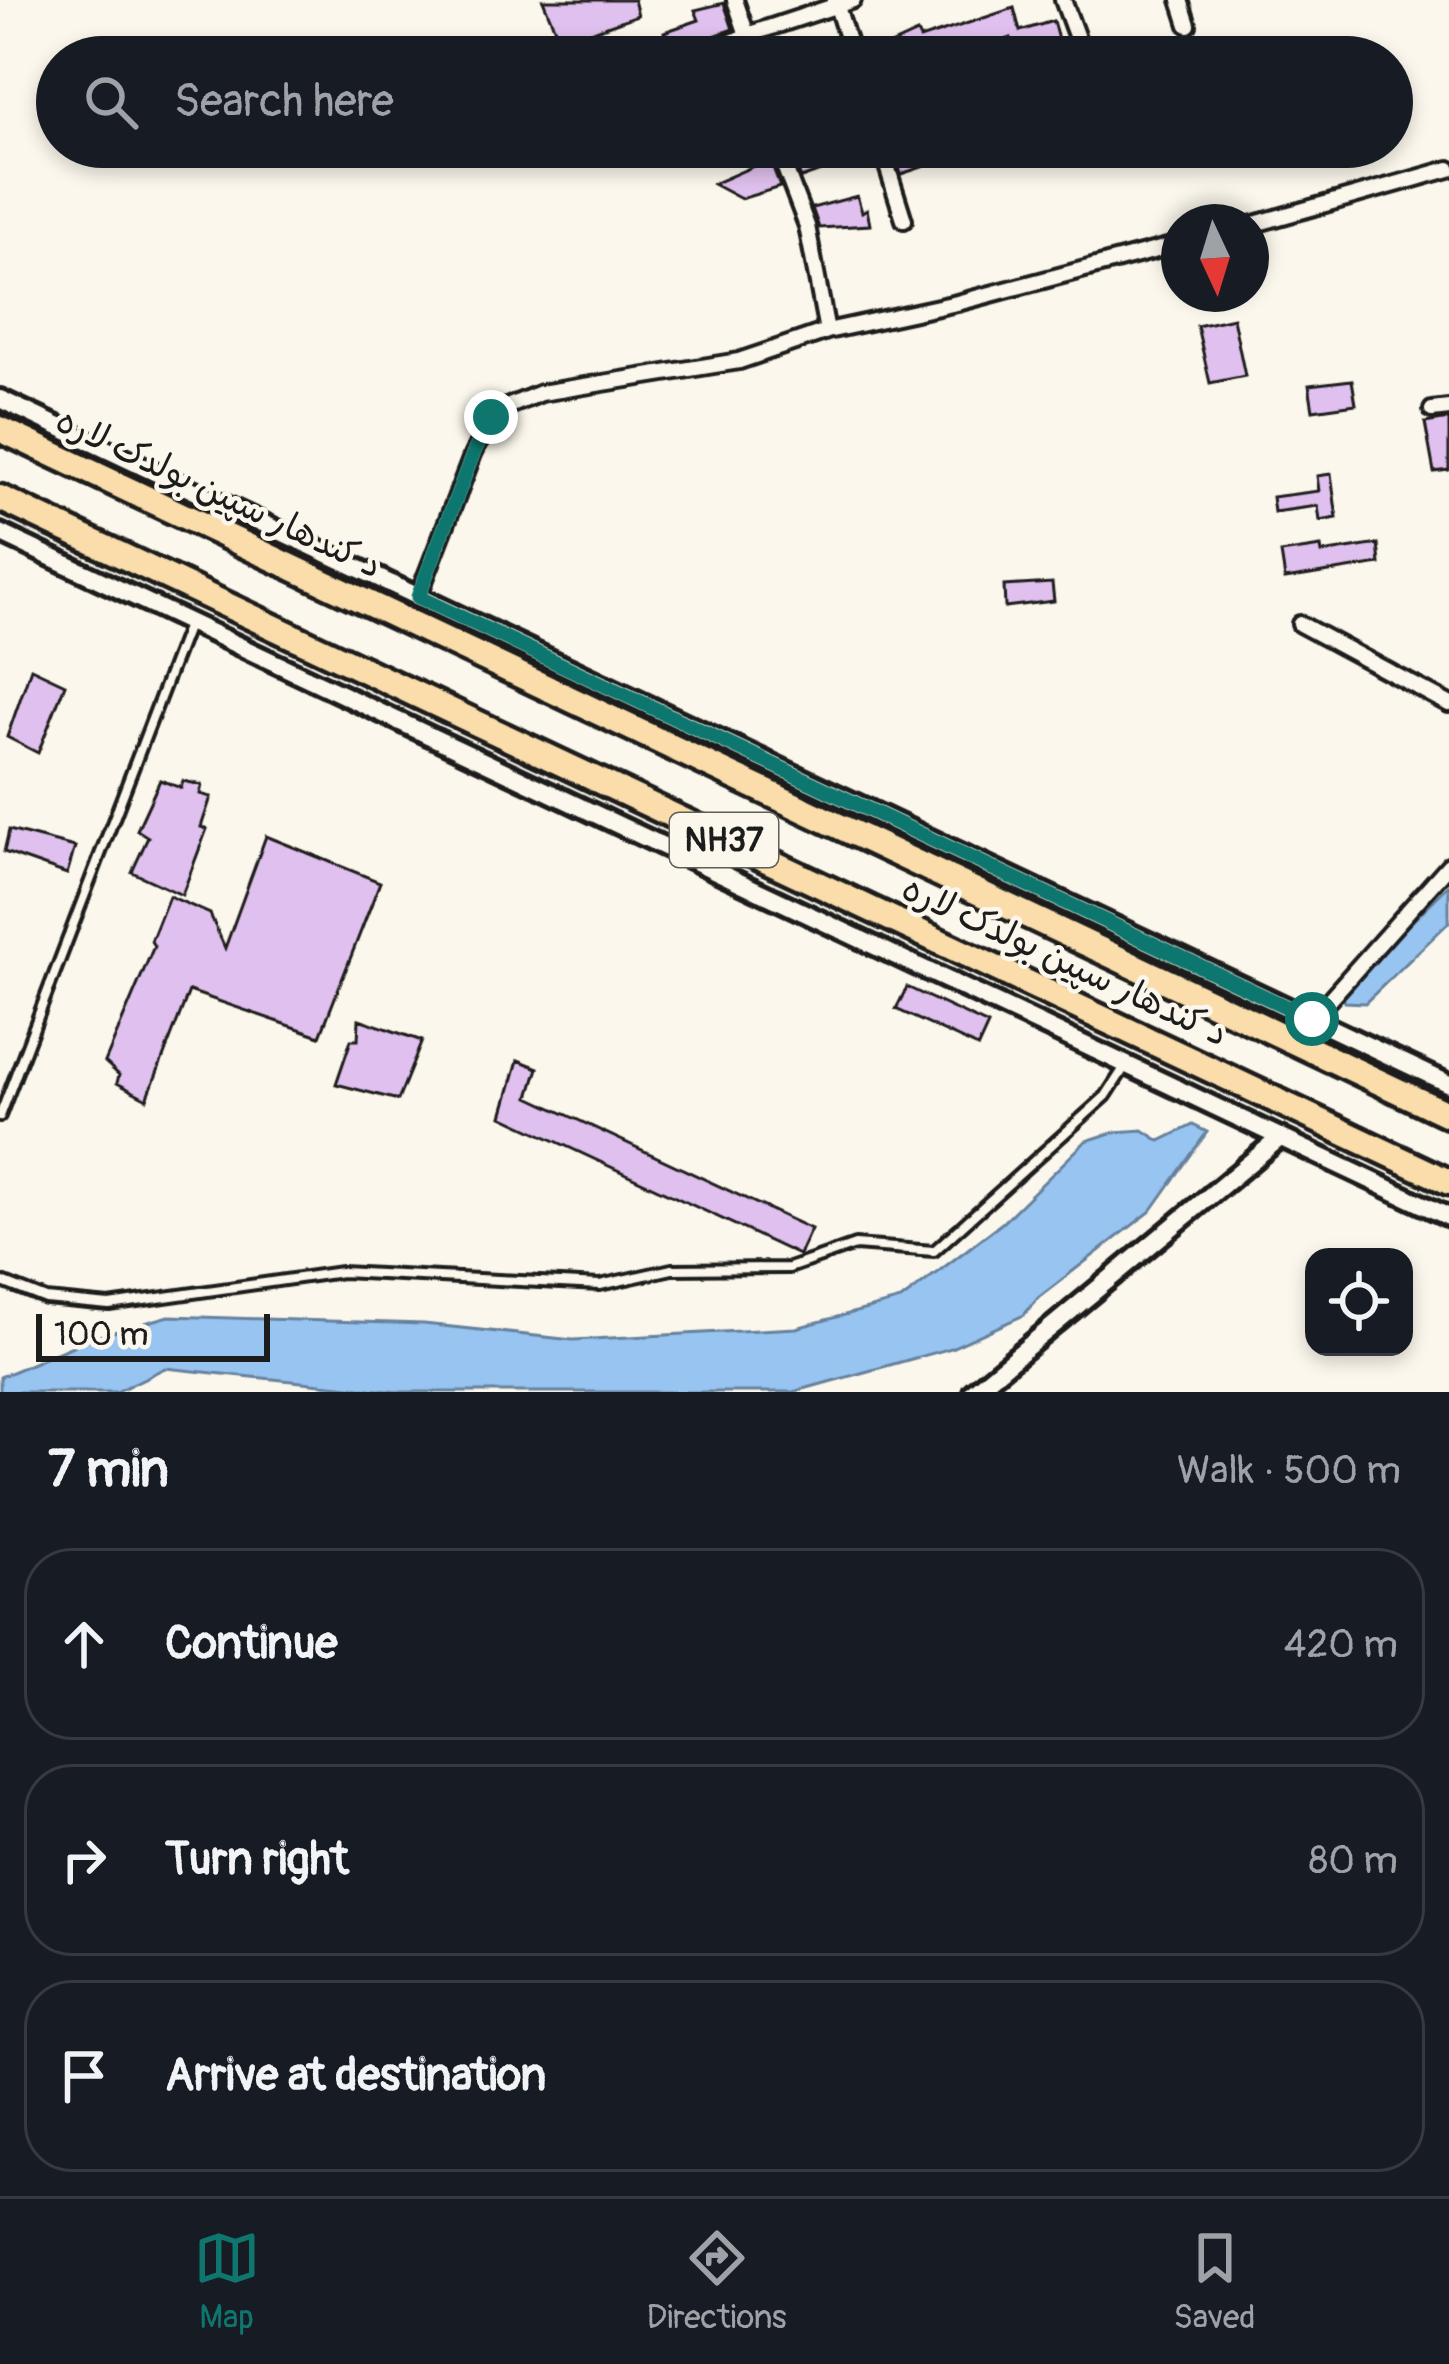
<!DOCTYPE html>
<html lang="en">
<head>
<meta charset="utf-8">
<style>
  body { margin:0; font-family:Pangolin,"Playpen Sans Arabic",sans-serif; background:#242831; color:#f1f3f6 }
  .controls { position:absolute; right:36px; bottom:36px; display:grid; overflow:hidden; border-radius:24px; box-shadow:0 6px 18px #0003 }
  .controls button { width:108px; height:108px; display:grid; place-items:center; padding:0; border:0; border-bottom:3px solid #363941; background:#171b24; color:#f1f3f6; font:60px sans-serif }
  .compass { position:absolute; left:1161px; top:204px; width:108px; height:108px; border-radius:50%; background:#171b24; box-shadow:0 6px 18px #0003; rotate:176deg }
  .scale { position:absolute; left:36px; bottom:30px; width:234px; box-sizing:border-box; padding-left:12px; border:6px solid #1c1c1c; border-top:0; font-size:33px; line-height:42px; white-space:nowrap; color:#1c1c1c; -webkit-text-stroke:9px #fbf7ec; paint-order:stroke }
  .stop { position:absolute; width:36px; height:36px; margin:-27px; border:9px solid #0f766e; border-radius:50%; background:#fff }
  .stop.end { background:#0f766e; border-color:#fff; box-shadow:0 3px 12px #0008 }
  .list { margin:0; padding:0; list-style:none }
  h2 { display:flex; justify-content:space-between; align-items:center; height:156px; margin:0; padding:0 48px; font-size:51px }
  h2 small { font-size:39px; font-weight:400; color:#9ea1a6 }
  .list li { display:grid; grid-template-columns:78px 1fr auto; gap:36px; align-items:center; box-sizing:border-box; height:192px; margin:0 24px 24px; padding:0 24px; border:3px solid #363941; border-radius:48px }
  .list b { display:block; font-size:45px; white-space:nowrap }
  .list em { font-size:39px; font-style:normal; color:#9ea1a6 }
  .icon { flex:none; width:66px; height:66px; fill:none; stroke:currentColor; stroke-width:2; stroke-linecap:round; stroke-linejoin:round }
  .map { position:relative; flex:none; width:1449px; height:1392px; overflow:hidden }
  .search { position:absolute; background:#171b24; box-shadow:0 6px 18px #0003; left:36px; right:36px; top:36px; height:132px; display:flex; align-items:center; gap:30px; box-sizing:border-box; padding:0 42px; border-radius:66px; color:#9ea1a6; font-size:45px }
  .sheet { height:804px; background:#171b24 }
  nav { display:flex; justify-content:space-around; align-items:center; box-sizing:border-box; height:168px; border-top:3px solid #363941; background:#171b24; font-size:33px; color:#9ea1a6 }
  nav a { display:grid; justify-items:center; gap:6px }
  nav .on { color:#0f766e }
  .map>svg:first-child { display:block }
  .water { fill:#98c4f1; stroke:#66819c; stroke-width:3 }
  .building { fill:#e0c0ee; stroke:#1c1c1c; stroke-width:3 }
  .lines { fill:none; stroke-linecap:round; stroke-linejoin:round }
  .service-casing { stroke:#1c1c1c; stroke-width:16 }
  .minor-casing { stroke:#1c1c1c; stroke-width:22 }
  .tertiary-casing { stroke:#1c1c1c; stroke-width:26 }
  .trunk-casing { stroke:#1c1c1c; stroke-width:33 }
  .service { stroke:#fbf7ec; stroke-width:8 }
  .minor { stroke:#fbf7ec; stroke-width:14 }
  .tertiary { stroke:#fbf7ec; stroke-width:16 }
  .trunk { stroke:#faddab; stroke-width:24 }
  .route { stroke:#0f766e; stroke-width:15 }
  .labels { text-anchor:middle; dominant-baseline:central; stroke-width:9; stroke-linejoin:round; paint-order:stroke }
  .shield { fill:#fbf7ec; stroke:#5f5e5a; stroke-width:3 }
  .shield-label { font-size:33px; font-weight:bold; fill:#1c1c1c }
  .street-label { font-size:36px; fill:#1c1c1c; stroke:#fbf7ec }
</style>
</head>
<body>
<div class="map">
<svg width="1449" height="1392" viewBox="0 0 1449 1392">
  <rect width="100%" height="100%" fill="#fbf7ec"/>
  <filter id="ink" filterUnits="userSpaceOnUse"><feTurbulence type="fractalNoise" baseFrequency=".00833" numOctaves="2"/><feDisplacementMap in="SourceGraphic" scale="24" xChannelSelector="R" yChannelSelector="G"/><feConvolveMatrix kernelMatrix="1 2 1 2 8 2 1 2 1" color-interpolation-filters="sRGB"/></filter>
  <g filter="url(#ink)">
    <path class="water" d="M1449,885V922L1365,1003L1345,1002L1342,995L1347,986Z
      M1193,1125L1207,1132L1151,1211L1038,1298L1024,1315L951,1348L793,1392H399L165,1368L116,1392H0V1377L89,1339L169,1316L424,1324L573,1340L796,1328L901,1300L1002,1223L1086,1141L1114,1132L1143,1130L1160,1141Z"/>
    <path class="building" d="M543,0H634L638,15L565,41L557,34Z
      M724,3L733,29L671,52L664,32L699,20L695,10Z
      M1014,8L1020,31L1053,21L1060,47L1017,57L1011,38L956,57H864L917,33L920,39Z
      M809,147H870L871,153L801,178L791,153Z
      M893,147H932L937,162L901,174Z
      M770,159L780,187L741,199L713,184Z
      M857,196L862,212L867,209L870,225L819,228L812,208Z
      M1233,318L1245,376L1210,383L1197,326Z
      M1352,380L1356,404L1313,410L1309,385Z
      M1449,419V470L1434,472L1425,423Z
      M1331,474L1337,518L1320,521L1318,506L1274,512L1272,497L1319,491L1317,476Z
      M1378,544L1380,564L1285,579L1281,553L1321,547L1322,553Z
      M1052,583L1054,601L1005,607L1004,586Z
      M31,668L65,684L38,753L7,737Z
      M160,780L181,788L183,781L202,785L200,794L211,797L201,827L207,829L182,895L132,872L148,837L137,830Z
      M9,830L75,847L67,874L4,852Z
      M266,836L380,882L320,1036L189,991L147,1099L117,1083L119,1075L105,1062L154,946L151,941L169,896L210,914L225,948Z
      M907,987L988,1025L978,1047L896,1009Z
      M359,1019L422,1041L398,1100L336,1084L351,1040H358Z
      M518,1060L538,1068L529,1097L811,1229L799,1255L502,1116Z"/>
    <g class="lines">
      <g class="service-casing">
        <path id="service" d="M0,1116L188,625
          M0,1281L46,1299L109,1305L341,1272L600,1285L672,1269L789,1268L855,1245L934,1251L1106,1096L1126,1065"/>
      </g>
      <g class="minor-casing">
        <path id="minor" d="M735,0L747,35
          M835,0L853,57
          M1063,0L1084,57
          M1180,0L1188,25
          M699,57L747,35L853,0
          M777,147L807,226L827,331
          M881,147L904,220
          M1251,225L1449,169
          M1432,410L1449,408
          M418,597L473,454L491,417L502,409L541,393L739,361L827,331L957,303L1179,244
          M1300,624L1449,704
          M1312,1019L1449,865"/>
      </g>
      <g class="tertiary-casing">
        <path id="tertiary" d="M0,399L1449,1084
          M0,533L1449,1217
          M973,1392L1281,1137"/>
      </g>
      <g class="trunk-casing">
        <path id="trunk" d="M0,429L1449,1115
          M0,498L1449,1182"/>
      </g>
      <use href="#service" class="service"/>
      <use href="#minor" class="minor"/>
      <use href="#tertiary" class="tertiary"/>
      <use href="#trunk" class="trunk"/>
    </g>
  </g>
  <g class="lines" filter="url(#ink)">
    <path class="route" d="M491,417L473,454L418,597L1312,1019"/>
  </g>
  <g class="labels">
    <rect class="shield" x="670" y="813" width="108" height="54" rx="9"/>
    <g class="shield-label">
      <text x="724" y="840">NH37</text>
    </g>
    <g class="street-label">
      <text transform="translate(219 493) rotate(25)">د کندهار سپین بولدک لاره</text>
      <text transform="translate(1065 961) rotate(25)">د کندهار سپین بولدک لاره</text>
    </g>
  </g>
</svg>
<div class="controls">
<button><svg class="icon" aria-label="locate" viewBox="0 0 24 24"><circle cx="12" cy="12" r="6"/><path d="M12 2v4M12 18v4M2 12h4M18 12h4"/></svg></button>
</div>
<svg class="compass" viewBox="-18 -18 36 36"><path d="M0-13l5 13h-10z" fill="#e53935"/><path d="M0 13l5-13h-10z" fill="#9ea1a6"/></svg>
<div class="scale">100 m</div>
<div class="stop" style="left:1312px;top:1019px"></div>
<div class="stop end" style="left:491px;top:417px"></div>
<div class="search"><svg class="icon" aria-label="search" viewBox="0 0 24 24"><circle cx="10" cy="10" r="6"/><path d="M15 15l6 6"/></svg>Search here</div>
</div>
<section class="sheet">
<h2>7 min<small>Walk · 500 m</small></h2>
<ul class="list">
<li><svg class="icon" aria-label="ahead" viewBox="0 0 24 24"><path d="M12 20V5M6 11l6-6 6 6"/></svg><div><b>Continue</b></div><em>420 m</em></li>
<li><svg class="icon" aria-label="right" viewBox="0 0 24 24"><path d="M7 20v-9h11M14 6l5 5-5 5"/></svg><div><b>Turn right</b></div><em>80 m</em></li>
<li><svg class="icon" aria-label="arrive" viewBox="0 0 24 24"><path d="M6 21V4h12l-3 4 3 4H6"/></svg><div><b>Arrive at destination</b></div></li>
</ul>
</section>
<nav>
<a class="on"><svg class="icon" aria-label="map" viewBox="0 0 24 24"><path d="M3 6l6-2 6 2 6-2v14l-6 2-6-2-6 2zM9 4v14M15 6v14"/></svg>Map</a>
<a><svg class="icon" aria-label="directions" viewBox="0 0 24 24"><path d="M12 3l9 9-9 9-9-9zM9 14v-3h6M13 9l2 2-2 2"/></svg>Directions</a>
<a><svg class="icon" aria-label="saved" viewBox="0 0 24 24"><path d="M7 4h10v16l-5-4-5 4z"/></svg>Saved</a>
</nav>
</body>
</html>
